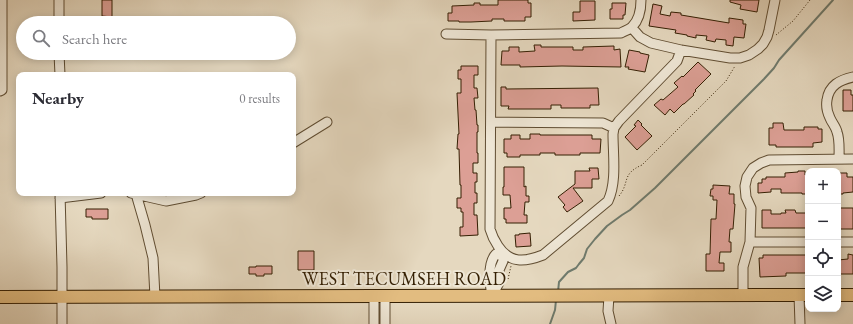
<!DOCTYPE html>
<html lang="en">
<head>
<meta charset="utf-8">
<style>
  body { margin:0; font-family:"EB Garamond",serif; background:#f7f7f7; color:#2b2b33 }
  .controls { position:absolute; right:12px; bottom:12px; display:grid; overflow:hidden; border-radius:8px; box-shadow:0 2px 10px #0003 }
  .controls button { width:36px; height:36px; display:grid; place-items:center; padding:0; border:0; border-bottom:1px solid #e1e1e2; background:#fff; color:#2b2b33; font:20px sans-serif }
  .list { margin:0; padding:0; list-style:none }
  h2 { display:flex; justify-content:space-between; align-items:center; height:52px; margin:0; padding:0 16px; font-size:17px }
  h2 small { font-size:13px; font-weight:400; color:#7c7c81 }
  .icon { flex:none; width:22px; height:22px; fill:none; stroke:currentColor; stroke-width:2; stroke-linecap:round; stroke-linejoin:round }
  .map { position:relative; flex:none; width:853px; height:324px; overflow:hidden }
  .search { position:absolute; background:#fff; box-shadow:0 2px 10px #0003; left:16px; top:16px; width:280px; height:44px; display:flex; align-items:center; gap:10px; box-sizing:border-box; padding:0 14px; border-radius:22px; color:#7c7c81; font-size:15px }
  .panel { position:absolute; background:#fff; box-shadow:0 2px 10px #0003; left:16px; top:72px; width:280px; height:124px; border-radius:8px }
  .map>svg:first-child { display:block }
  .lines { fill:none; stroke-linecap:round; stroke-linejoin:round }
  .stream { stroke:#6f7b6e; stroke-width:2 }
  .building { fill:#dc9f95; stroke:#341f03 }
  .minor-casing { stroke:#604d32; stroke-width:11 }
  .major-casing { stroke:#341f03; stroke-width:14 }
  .path { stroke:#341f03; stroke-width:1; stroke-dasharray:1 2; stroke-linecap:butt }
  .minor { stroke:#eee6d5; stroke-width:9 }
  .major { stroke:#e2bc80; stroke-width:12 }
  .labels { text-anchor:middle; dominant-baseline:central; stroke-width:4; stroke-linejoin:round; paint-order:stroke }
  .street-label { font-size:18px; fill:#341f03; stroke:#eee6d5 }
</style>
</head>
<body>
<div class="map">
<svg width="853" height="324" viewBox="0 0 853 324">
  <rect width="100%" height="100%" fill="#e5d8bf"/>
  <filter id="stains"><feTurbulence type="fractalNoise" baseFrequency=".005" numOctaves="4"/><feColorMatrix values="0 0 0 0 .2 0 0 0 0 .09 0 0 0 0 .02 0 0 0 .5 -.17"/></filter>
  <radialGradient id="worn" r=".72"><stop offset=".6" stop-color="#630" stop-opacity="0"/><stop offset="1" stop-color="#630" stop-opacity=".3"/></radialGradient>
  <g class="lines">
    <path class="stream" d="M558,292L559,282L568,272L576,268L579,264L584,258L587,249L595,239L607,226L622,215L630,210L655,188L764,79L774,68L779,60L833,0
      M550,324L555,310L556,300"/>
  </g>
  <path class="building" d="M102,0H112V17L102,16Z
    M498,0H528V3H531V17H525V21H504V19H492V21L471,22H459V21H448V13H452V6L474,5V3H480V5H498Z
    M730,0H759L757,12L740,9L741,5L730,2Z
    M580,1H595V20L573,21V12H580Z
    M612,3H626L625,15H623V19H610V9H612Z
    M653,4L662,6L660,14L670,16L671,12L681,13V15L729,23V18L743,20V24H746L744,38L734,37L733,46L726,45V40L716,39L715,42L706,40L707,36L696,35V38L687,36V35L675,33L676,30L649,26Z
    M534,45H541V47H573V50H583V47L614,46V50L620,49L621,67L562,66L520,67V65H501L502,51H509V47H519V52L535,51Z
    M629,50L640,52V53L649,55L645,72L628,69L629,67H625Z
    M698,62L711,74L695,90L696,91L693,94L694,95L684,104H683L674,113L670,109L665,115L654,105L661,99L663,100L678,87L674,83L682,76L683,77Z
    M461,66H478V75H474V88H477L478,98H474L475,110H476L477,125H478V132H477V153H478V163H473V173H477V182H475V193H477V203H474V215H477L478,235L460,236V227H463V212H461V208H457V198H461V185H460L459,149H457L458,134H459L457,93H461V79H458V70H461Z
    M501,87H506V89L598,88L599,105H590V108H561V105H551V109H508L509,106H501Z
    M843,90H851V95H853V111H843Z
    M638,120L642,124L641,125L652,136L637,150L625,137L636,126L634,125Z
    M773,123H783L784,130H804V127H818V129H822V142L813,143V147H776V145H769V128H773Z
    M530,134H540V135H592V139H601L600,153H580V155H555V153H540V155H520V157H507V153H504V139H511V135H520V139H530Z
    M504,167H524V187L526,186V196H529V202H525L524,215H527V223H506V219H504V208H511L510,195H503V187H504Z
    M589,168H598L599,179H592V188H573L583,201L567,212L563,207L565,205L558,197L575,184V171H590Z
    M798,171H805V175H808V194H802V193H781V189H771V192L758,193V183H762V179H766V177H785V173L798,172Z
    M838,173H847V177H853V192L843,193V194H838Z
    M713,185L730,186L729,194H734V204H735L733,229H730L729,242H731V252H720L719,263H724V271H706V254H710L711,219H716L717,200H713V196H710L711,189H713Z
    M838,208H853V229H838Z
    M86,209H108V219H92V217H86Z
    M762,210H771V214H781V213H786L785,210H795L796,213H808V228H762Z
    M530,233L531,246L516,247L515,235H519V234Z
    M298,251H314V270H298Z
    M848,254L853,255V274H838V260L848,259Z
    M763,255H807V273H786V276L760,277L759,258H763Z
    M256,266H272V274H264V276H256V274H249V267H256Z"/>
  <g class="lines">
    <g class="minor-casing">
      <path id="minor" d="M59,0V23
        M632,28L640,37L651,43L681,50L730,58H740L749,55L758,49L763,44L767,37L769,30L775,0
        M446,34L491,35L621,33C624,31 629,30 632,27C639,20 641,9 641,0
        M491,35L490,229C492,236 494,240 498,246C510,264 525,262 543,255L608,201C617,182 613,155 613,134L614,128L619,121L677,61L681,50
        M59,53L60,75
        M0,91L2,90V0
        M491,122L603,123L614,128
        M293,143L327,122
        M839,159C839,151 840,140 837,132C836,127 832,123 830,118C827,112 826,106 827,100C829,85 840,80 853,77
        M60,193L62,267V324
        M131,193L166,201L196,195L201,193
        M136,194L145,225L153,258L155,297
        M60,198L101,193
        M750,242H808
        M838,242H853
        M502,252L503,261L499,270L500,281L492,296C490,285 487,263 496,254C497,254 501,252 502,252Z
        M743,295V267L750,242L751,208L746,197L745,186L747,177L753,168L761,163L769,160L853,159
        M799,295L800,324
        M609,296L608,311L611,324
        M374,324V296
        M385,324V296"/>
    </g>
    <g class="major-casing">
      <path id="major" d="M838,295H853
        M0,297L808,295"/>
    </g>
    <path class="path" d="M776,35L793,21L810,0
      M619,196C630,183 621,174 642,165L726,81L735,66
      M508,279L511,266"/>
    <use href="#minor" class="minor"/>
    <use href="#major" class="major"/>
  </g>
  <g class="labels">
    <g class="street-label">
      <text x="404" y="278">WEST TECUMSEH ROAD</text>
    </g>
  </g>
  <rect width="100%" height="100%" filter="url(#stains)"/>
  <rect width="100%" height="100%" fill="url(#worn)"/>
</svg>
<div class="controls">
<button>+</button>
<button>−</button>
<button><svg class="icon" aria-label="locate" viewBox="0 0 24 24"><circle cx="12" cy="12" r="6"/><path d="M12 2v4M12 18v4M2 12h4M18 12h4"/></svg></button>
<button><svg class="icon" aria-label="layers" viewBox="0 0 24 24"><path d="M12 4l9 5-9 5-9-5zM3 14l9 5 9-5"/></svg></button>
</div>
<div class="search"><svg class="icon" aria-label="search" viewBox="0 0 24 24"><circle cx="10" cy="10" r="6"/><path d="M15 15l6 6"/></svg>Search here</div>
<section class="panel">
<h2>Nearby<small>0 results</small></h2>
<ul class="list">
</ul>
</section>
</div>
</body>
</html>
